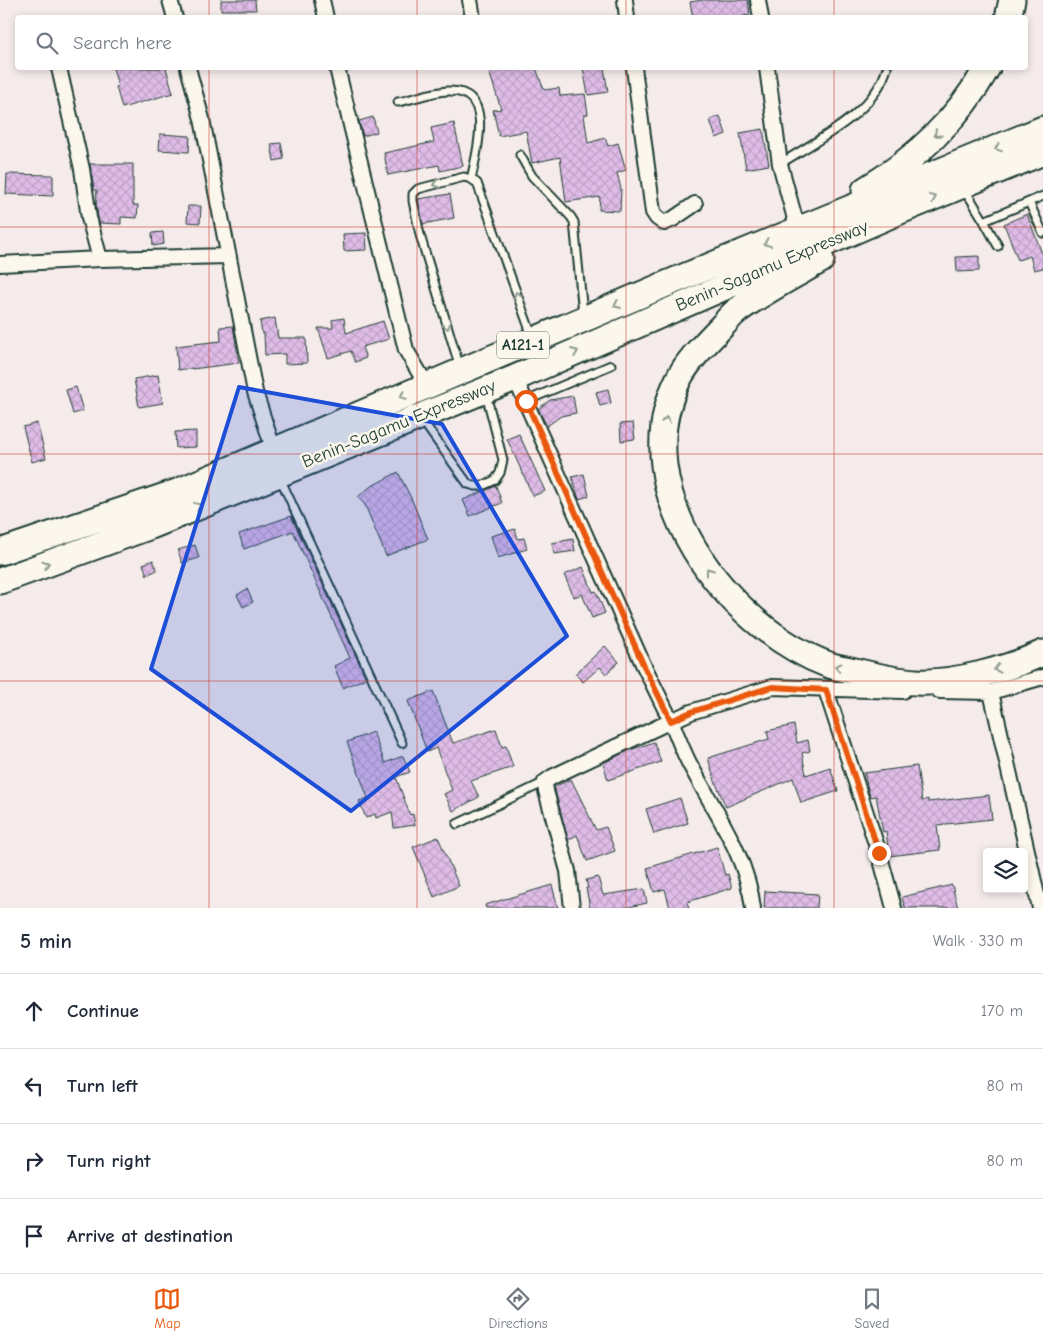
<!DOCTYPE html>
<html lang="en">
<head>
<meta charset="utf-8">
<style>
  body { margin:0; font-family:"Comic Neue",sans-serif; background:#f6f6f7; color:#1f2937 }
  .controls { position:absolute; right:15px; bottom:15px; display:grid; overflow:hidden; border-radius:5px; box-shadow:0 2px 8px #0003 }
  .controls button { width:45px; height:45px; display:grid; place-items:center; padding:0; border:0; border-bottom:1px solid #e0e1e3; background:#fff; color:#1f2937; font:25px sans-serif }
  .stop { position:absolute; width:15px; height:15px; margin:-11px; border:4px solid #ea580c; border-radius:50%; background:#fff }
  .stop.end { background:#ea580c; border-color:#fff; box-shadow:0 1px 5px #0008 }
  .list { margin:0; padding:0; list-style:none }
  h2 { display:flex; justify-content:space-between; align-items:center; height:65px; margin:0; padding:0 20px; font-size:21px }
  h2 small { font-size:16px; font-weight:400; color:#747a83 }
  .list li { display:grid; grid-template-columns:32px 1fr auto; gap:15px; align-items:center; box-sizing:border-box; height:75px; padding:0 20px; border-top:1px solid #e0e1e3 }
  .list b { display:block; font-size:19px; white-space:nowrap }
  .list em { font-size:16px; font-style:normal; color:#747a83 }
  .icon { flex:none; width:28px; height:28px; fill:none; stroke:currentColor; stroke-width:2; stroke-linecap:round; stroke-linejoin:round }
  .map { position:relative; flex:none; width:1043px; height:908px; overflow:hidden }
  .search { position:absolute; background:#fff; box-shadow:0 2px 8px #0003; left:15px; right:15px; top:15px; height:55px; display:flex; align-items:center; gap:12px; box-sizing:border-box; padding:0 18px; border-radius:5px; color:#747a83; font-size:19px }
  .sheet { height:365px; background:#fff }
  nav { display:flex; justify-content:space-around; align-items:center; box-sizing:border-box; height:70px; border-top:1px solid #e0e1e3; background:#fff; font-size:14px; color:#747a83 }
  nav a { display:grid; justify-items:center; gap:2px }
  nav .on { color:#ea580c }
  .map>svg:first-child { display:block }
  .building { fill:url(#building-cross-hatch); stroke:#1f3d34 }
  .lines { fill:none; stroke-linecap:round; stroke-linejoin:round }
  .lane-casing { stroke:#1f3d34; stroke-width:11 }
  .street-casing { stroke:#1f3d34; stroke-width:18 }
  .highway-casing { stroke:#1f3d34; stroke-width:29 }
  .lane { stroke:#fbf7ec; stroke-width:7 }
  .street { stroke:#fbf7ec; stroke-width:14 }
  .highway { stroke:#fbf7ec; stroke-width:25 }
  .oneway { stroke:#8d9a90 }
  .route { stroke:#ea580c; stroke-width:6 }
  .marked { fill:#1d4ed8; fill-opacity:0.2; stroke:#1d4ed8; stroke-width:4; stroke-linejoin:round }
  .grid { fill:none; stroke:#c8321e; stroke-width:1; stroke-opacity:0.55 }
  .labels { text-anchor:middle; dominant-baseline:central; stroke-width:5; stroke-linejoin:round; paint-order:stroke }
  .shield { fill:#fbf7ec; stroke:#61756b; stroke-width:1 }
  .shield-label { font-size:16px; font-weight:bold; fill:#1f3d34 }
  .street-label { font-size:18px; fill:#1f3d34; stroke:#fbf7ec }
</style>
</head>
<body>
<div class="map">
<svg width="1043" height="908" viewBox="0 0 1043 908">
  <defs>
    <pattern id="building-cross-hatch" width="8" height="8" patternUnits="userSpaceOnUse" patternTransform="scale(1.25)"><rect width="8" height="8" fill="#dfbce7"/><path d="M0 0l8 8M0 8l8-8" fill="none" stroke="#bfa2c7"/></pattern>
  </defs>
  <rect width="100%" height="100%" fill="#f5ebeb"/>
  <filter id="ink" filterUnits="userSpaceOnUse"><feTurbulence type="fractalNoise" baseFrequency=".02" numOctaves="2"/><feDisplacementMap in="SourceGraphic" scale="10" xChannelSelector="R" yChannelSelector="G"/><feConvolveMatrix kernelMatrix="1 2 1 2 8 2 1 2 1" color-interpolation-filters="sRGB"/></filter>
  <g filter="url(#ink)">
    <path class="building" d="M221,0H255L256,10H221Z
      M702,0H748L750,15L736,18H693L690,2Z
      M113,68H166L173,93L122,108L116,87L118,86Z
      M488,68H536L544,90L559,88L560,96L585,94L588,114L584,115L588,143L605,138L608,146L618,143L626,170L617,173L621,189L620,211L599,210L600,197L566,202L560,157L532,163L526,131L499,136L493,110L501,109Z
      M583,68H604L608,92L588,95Z
      M720,116L726,134L716,138L710,120Z
      M373,117L377,132L363,136L359,121Z
      M454,123L463,166L440,171L439,165L388,175L384,153L434,142L431,128Z
      M763,129L769,165L746,169L740,133Z
      M160,134L190,136L189,152L159,150Z
      M281,143L284,159L274,161L271,144Z
      M90,164H133V205H138L137,218L121,217V224L99,223L96,204L97,190H94Z
      M7,174L53,175V196L6,194Z
      M450,194L454,218L423,224L418,199Z
      M188,206H201L200,223L187,222Z
      M1027,214L1043,256V268L1034,270L1030,256L1018,260L1004,224Z
      M163,232L164,244L153,246L152,233Z
      M366,233L367,250L344,251L343,234Z
      M979,256V271L957,272L956,257Z
      M275,318L278,338H306L307,363L285,364V354L265,355L264,333L262,334L260,321Z
      M344,318L346,333L383,321L389,339L362,347L366,358L355,362L351,351L328,358L318,328H333L332,320Z
      M233,326L239,363L192,369V368L178,370L176,346L221,341L220,327Z
      M158,375L163,403L139,407L134,379Z
      M76,387L83,411L73,414L66,390Z
      M608,389L611,403L600,406L596,392Z
      M573,396L576,413L561,416L547,426L538,409L550,400Z
      M37,423L46,458L32,462L23,427Z
      M633,423L635,439L621,441L620,424Z
      M196,431V447L176,448L175,432Z
      M519,434L545,491L533,496L507,439Z
      M398,472L411,498L428,539L386,556L365,505L358,497L370,487Z
      M584,474L589,496L579,499L572,477Z
      M496,486L502,503L470,516L463,500Z
      M291,516L366,678L343,688L334,666L350,658L293,531L244,549L239,534Z
      M515,529L518,539L524,538L527,549L498,558L491,536Z
      M573,539L575,551L554,554L552,543Z
      M195,545L199,558L182,563L178,550Z
      M153,560L157,570L147,575L143,564Z
      M583,567L593,592L596,591L605,613L592,618L582,594L574,597L564,575Z
      M247,589L253,602L243,607L237,595Z
      M605,646L619,662L606,674L600,667L583,682L575,674Z
      M433,691L453,743L496,729L502,747L506,746L513,767L471,781L479,797L453,811L444,794L452,790L436,748L427,752L408,701Z
      M794,725L797,743L808,740L810,751L802,753L806,775L830,767L838,791L801,803L793,778L726,807L715,781L708,758L769,739L767,731Z
      M373,732L385,763L403,756L410,772L396,777L410,815L413,814L415,825L394,828L392,812L376,818L375,814L366,818L359,801L368,798L347,742Z
      M654,742L661,762L608,780L603,763L630,750Z
      M917,766L922,801L928,799V802L989,795L992,819L937,825L940,850L889,856L886,831L883,832L876,796L870,797L864,773Z
      M571,779L596,830L606,827L615,851L587,861L577,835L568,840L554,787Z
      M680,798L688,823L654,834L646,809Z
      M438,837L459,886L434,897L413,847Z
      M717,847L725,875L728,874L732,888L687,902L689,908H670L665,889L654,892L647,868Z
      M598,877L603,895L644,889L647,903L624,908H590L586,888H588L586,880Z
      M552,885L558,908H486L485,905Z
      M952,885L958,908H905L902,897Z
      M765,891L818,894L817,908H764Z"/>
    <g class="lines">
      <g class="lane-casing">
        <path id="lane" d="M398,102C414,99 431,92 447,91C496,88 477,152 471,179
          M520,155L532,176L571,217L574,222L583,314
          M780,164C818,139 874,114 887,68
          M964,188L984,221L998,246
          M1029,202L1043,233
          M984,221L1043,196
          M460,368L420,235L413,201V194L418,189L464,177L471,179L477,183L532,336
          M526,401L611,365
          M422,420L468,484L475,486H482L495,480L500,473L503,460L486,394
          M280,478L402,743
          M457,824L545,782"/>
      </g>
      <g class="street-casing">
        <path id="street" d="M170,0L175,18
          M322,0L326,18
          M470,0L473,18
          M625,0L627,18
          M758,0L761,18
          M59,68L82,169L89,218L100,259
          M188,68L202,119L255,392L274,451
          M337,68L406,350L427,386
          M634,68L653,212L657,218L664,223L673,219L695,204
          M767,68L780,164L798,230
          M0,264L100,259L229,256
          M515,378L643,664L671,721L691,712L772,687L903,691
          M826,690L879,853L894,908
          M939,691L991,692L1043,677
          M991,692L1040,908
          M572,908L568,871L546,791L545,782L552,777L671,721C678,737 684,755 693,770C717,815 747,857 753,908"/>
      </g>
      <g class="highway-casing">
        <path id="highway" d="M1008,18L1012,0
          M865,190C915,160 959,118 987,68
          M821,260C793,276 764,291 738,310C732,314 727,321 722,326C707,342 688,360 678,380C623,490 727,627 829,665C838,668 847,669 855,671C875,676 896,681 916,682C954,684 1008,669 1043,653
          M0,552L177,492L664,285L1043,129
          M0,581L151,526L515,378L900,211L1043,152"/>
      </g>
      <use href="#lane" class="lane"/>
      <use href="#street" class="street"/>
      <use href="#highway" class="highway"/>
    </g>
    <defs><path id="oneway-chevron" d="M-2-3.5L2.5 0L-2 3.5" fill="none" stroke-width="1.6" stroke-linecap="round" stroke-linejoin="round" transform="scale(1.25)"/></defs>
    <g class="oneway">
      <use href="#oneway-chevron" transform="translate(937 134) rotate(138)"/>
      <use href="#oneway-chevron" transform="translate(998 148) rotate(158)"/>
      <use href="#oneway-chevron" transform="translate(436 184) rotate(165)"/>
      <use href="#oneway-chevron" transform="translate(933 198) rotate(-22)"/>
      <use href="#oneway-chevron" transform="translate(767 243) rotate(158)"/>
      <use href="#oneway-chevron" transform="translate(517 295) rotate(-110)"/>
      <use href="#oneway-chevron" transform="translate(617 305) rotate(157)"/>
      <use href="#oneway-chevron" transform="translate(447 326) rotate(73)"/>
      <use href="#oneway-chevron" transform="translate(575 352) rotate(-23)"/>
      <use href="#oneway-chevron" transform="translate(403 396) rotate(157)"/>
      <use href="#oneway-chevron" transform="translate(666 420) rotate(-81)"/>
      <use href="#oneway-chevron" transform="translate(198 506) rotate(-22)"/>
      <use href="#oneway-chevron" transform="translate(46 564) rotate(-20)"/>
      <use href="#oneway-chevron" transform="translate(709 571) rotate(-126)"/>
      <use href="#oneway-chevron" transform="translate(838 667) rotate(-165)"/>
      <use href="#oneway-chevron" transform="translate(997 669) rotate(166)"/>
    </g>
  </g>
  <g class="lines" filter="url(#ink)">
    <path class="route" d="M526,401L643,664L671,721L691,712L772,687L826,690L879,853"/>
  </g>
  <path class="marked" d="M239,387L442,424L567,636L351,811L151,669Z"/>
  <path class="grid" d="M209,0V18M417,0V18M626,0V18M834,0V18M209,68V908M417,68V908M626,68V908M834,68V908M0,227H1043M0,454H1043M0,681H1043"/>
  <g class="labels">
    <rect class="shield" x="497" y="331.5" width="52" height="27" rx="4"/>
    <g class="shield-label">
      <text x="523" y="345">A121-1</text>
    </g>
    <g class="street-label">
      <text transform="translate(772 266) rotate(-23)">Benin-Sagamu Expressway</text>
      <text transform="translate(399 424) rotate(-22)">Benin-Sagamu Expressway</text>
    </g>
  </g>
</svg>
<div class="controls">
<button><svg class="icon" aria-label="layers" viewBox="0 0 24 24"><path d="M12 4l9 5-9 5-9-5zM3 14l9 5 9-5"/></svg></button>
</div>
<div class="stop" style="left:526px;top:401px"></div>
<div class="stop end" style="left:879px;top:853px"></div>
<div class="search"><svg class="icon" aria-label="search" viewBox="0 0 24 24"><circle cx="10" cy="10" r="6"/><path d="M15 15l6 6"/></svg>Search here</div>
</div>
<section class="sheet">
<h2>5 min<small>Walk · 330 m</small></h2>
<ul class="list">
<li><svg class="icon" aria-label="ahead" viewBox="0 0 24 24"><path d="M12 20V5M6 11l6-6 6 6"/></svg><div><b>Continue</b></div><em>170 m</em></li>
<li><svg class="icon" aria-label="left" viewBox="0 0 24 24"><path d="M17 20v-9H6M10 6l-5 5 5 5"/></svg><div><b>Turn left</b></div><em>80 m</em></li>
<li><svg class="icon" aria-label="right" viewBox="0 0 24 24"><path d="M7 20v-9h11M14 6l5 5-5 5"/></svg><div><b>Turn right</b></div><em>80 m</em></li>
<li><svg class="icon" aria-label="arrive" viewBox="0 0 24 24"><path d="M6 21V4h12l-3 4 3 4H6"/></svg><div><b>Arrive at destination</b></div></li>
</ul>
</section>
<nav>
<a class="on"><svg class="icon" aria-label="map" viewBox="0 0 24 24"><path d="M3 6l6-2 6 2 6-2v14l-6 2-6-2-6 2zM9 4v14M15 6v14"/></svg>Map</a>
<a><svg class="icon" aria-label="directions" viewBox="0 0 24 24"><path d="M12 3l9 9-9 9-9-9zM9 14v-3h6M13 9l2 2-2 2"/></svg>Directions</a>
<a><svg class="icon" aria-label="saved" viewBox="0 0 24 24"><path d="M7 4h10v16l-5-4-5 4z"/></svg>Saved</a>
</nav>
</body>
</html>
